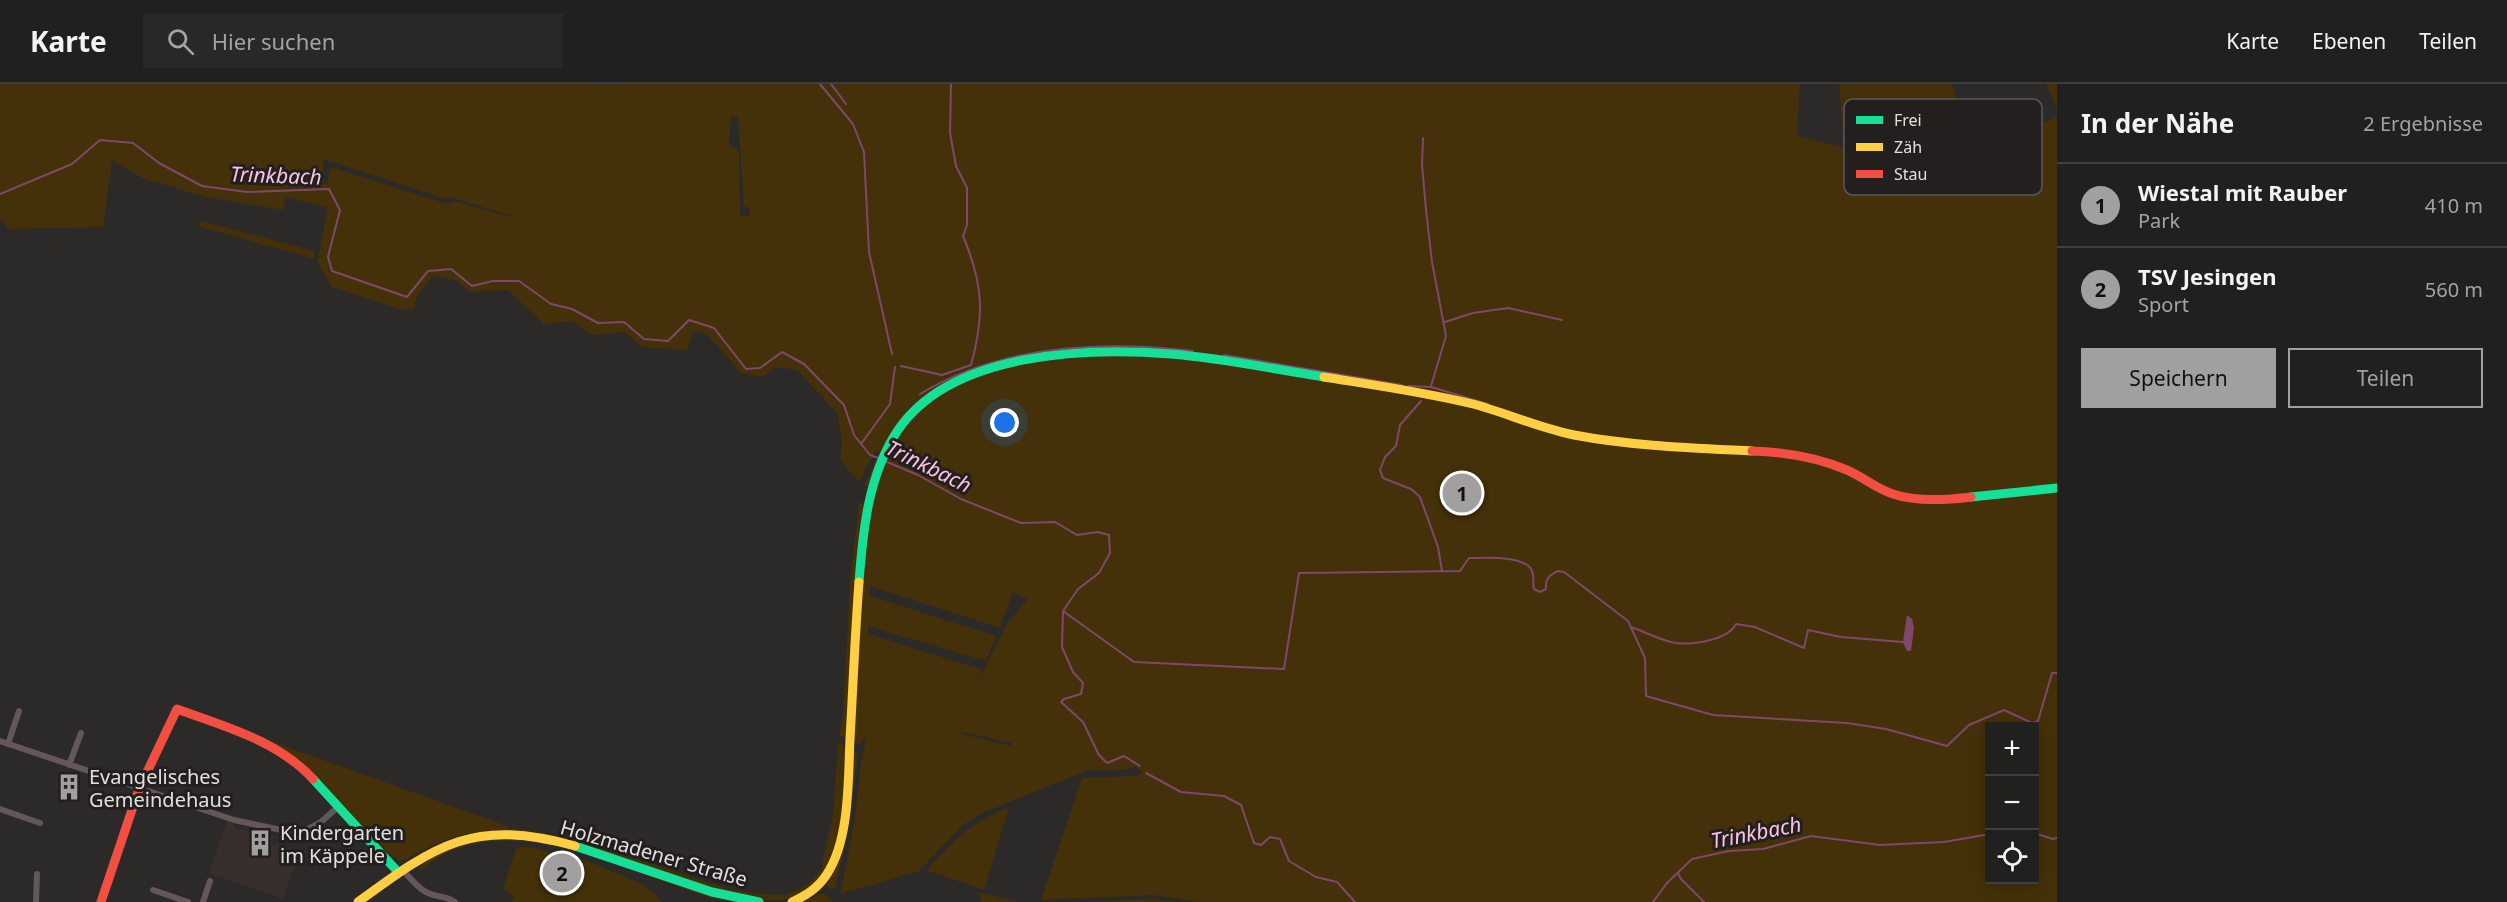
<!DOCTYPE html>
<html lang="de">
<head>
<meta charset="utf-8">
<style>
  body { margin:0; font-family:"Noto Sans",sans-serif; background:#282828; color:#f1f3f6 }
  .controls { position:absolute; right:18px; bottom:18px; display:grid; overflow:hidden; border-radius:0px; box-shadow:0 3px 15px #0003 }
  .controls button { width:54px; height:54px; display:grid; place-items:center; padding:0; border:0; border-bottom:2px solid #3d3e3d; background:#20201f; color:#f1f3f6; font:30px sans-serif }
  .you { position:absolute; left:1005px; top:339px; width:21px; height:21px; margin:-15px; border:4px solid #fff; border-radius:50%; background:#1a73e8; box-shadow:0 0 0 9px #1a73e833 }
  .badge { display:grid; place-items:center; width:39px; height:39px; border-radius:50%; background:#a2a09f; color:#111; font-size:20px; font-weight:700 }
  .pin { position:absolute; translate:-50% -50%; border:3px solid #fff; box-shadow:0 2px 6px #0006 }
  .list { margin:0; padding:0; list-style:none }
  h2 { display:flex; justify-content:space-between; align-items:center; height:78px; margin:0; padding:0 24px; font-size:26px }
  h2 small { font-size:20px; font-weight:400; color:#a2a3a4 }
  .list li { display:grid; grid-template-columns:39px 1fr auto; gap:18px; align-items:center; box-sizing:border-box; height:84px; padding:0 24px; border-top:2px solid #3d3e3d }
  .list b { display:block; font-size:22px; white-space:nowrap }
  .list p { margin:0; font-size:20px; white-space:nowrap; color:#a2a3a4 }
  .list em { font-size:20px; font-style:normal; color:#a2a3a4 }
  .actions { display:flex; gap:12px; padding:18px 24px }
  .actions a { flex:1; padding:14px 0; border:2px solid #a2a09f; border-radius:0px; text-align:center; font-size:21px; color:#a2a09f }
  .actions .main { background:#a2a09f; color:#111 }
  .icon { flex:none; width:33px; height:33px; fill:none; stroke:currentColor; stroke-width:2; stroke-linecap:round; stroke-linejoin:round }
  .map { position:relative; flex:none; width:2057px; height:818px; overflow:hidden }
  header { display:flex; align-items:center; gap:36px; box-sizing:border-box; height:84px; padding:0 30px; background:#20201f; border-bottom:2px solid #3d3e3d }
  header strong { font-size:28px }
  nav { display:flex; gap:33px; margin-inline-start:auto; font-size:21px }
  .search { width:420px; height:54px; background:#282828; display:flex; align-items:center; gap:15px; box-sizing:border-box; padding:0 21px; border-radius:0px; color:#a2a3a4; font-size:22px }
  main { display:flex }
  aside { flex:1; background:#20201f }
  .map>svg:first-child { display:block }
  .built { fill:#382f2d }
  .green { fill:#443109; fill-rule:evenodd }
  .water { fill:#7f486b }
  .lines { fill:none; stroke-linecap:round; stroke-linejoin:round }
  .stream { stroke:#7f486b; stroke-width:2 }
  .street { stroke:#655659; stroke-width:6 }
  .fast { stroke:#16e098; stroke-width:9 }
  .slow { stroke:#ffcf43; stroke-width:9 }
  .jam { stroke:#f24e42; stroke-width:9 }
  .labels { text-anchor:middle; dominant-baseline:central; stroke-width:6; stroke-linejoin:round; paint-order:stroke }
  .poi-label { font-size:20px; fill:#e2e0df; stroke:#231f1e; text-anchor:start }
  .street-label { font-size:20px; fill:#e2e0df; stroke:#231f1e }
  .water-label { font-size:21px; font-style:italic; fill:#fac3e4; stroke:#231f1e }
  .key { fill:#231f1e; stroke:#5c5958; stroke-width:1.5 }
  .key-label { font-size:16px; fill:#e2e0df }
</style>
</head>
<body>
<header>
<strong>Karte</strong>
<div class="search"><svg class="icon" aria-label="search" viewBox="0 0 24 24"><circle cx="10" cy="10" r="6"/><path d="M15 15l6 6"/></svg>Hier suchen</div>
<nav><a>Karte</a><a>Ebenen</a><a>Teilen</a></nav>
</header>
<main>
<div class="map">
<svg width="2057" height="818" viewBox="0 0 2057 818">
  <rect width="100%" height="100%" fill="#2b2a29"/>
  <path class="built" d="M227,737L234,739V744L274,752L272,760L300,767L283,815L209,789Z"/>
  <path class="green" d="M0,0H604L611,2L607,0H1800L1797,52C1829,59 1863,70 1897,72C1953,75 2007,56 2057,33V818H1199L1153,811L1041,816L1082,694L1137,692L1142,689L1135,683L1122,686H1089L982,729L963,741L919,787L840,810C850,767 857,724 861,680C862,670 866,662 866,652L860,660L853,658L863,431L846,656L839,651L843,632L850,497L859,420L860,418L864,419L869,403L864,402L879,369L876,366L859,398L840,376L842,357L837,329L797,286L776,283L762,293L741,289L708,251L693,247L687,266L642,263L625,248L592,251L572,237L544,240L508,206L469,208L457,197L434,191L417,213L414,225L403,226L332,203L317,178L328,124L286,113L283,126L206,113L142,94L112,76L103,143L7,145L5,138L0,136ZM731,31L738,33L744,122L750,124V132L740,131L739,67L729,61ZM323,75L446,115L451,113L512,132L511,133L454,117L447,120L334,84L329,86L328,100H324ZM870,502L1000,544L1013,508L1028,515L1008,538L988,577L975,608L983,586L868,550V542L986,577L996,552L870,512ZM1990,642H2034V796H1990ZM962,648L1012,659V660L1011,662L961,650Z
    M1839,0H1952L1969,62L1923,69L1890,70L1841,59L1844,56Z
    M2046,0H2057V26Z
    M200,137L315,167L314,175L198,142Z
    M273,658L510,743L507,747C462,746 443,755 404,776L399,777L377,759L313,689Z
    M836,658L846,663C843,701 845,765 819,796C809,809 792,816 775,816C741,816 706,802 673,793C619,778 565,763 510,748L512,744L575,755L729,805L761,810L786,811L806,802L821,786L833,730L838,665Z
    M854,666L858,670L849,741L835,804L829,805L827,801L838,776Z
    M1009,723L984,806L928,787C931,780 937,775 943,769C962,747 982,734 1009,723Z
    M495,754C580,760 660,792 741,818C714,818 688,806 662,797C607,777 531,746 472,760C460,763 448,767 438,774C431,778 426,784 419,787C426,765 475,757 495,754Z
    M517,763L535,764L588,777L644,801L662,818H511L514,814L503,804Z
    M979,808L1018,818H981Z
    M823,809L833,818H803Z
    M1153,815L1172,818H1091Z"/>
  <path class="water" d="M1907,531L1912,535L1914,544L1911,567H1907L1903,558Z"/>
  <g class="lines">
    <path class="stream" d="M820,0L853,40L864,68L869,168L892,270
      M831,0L846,20
      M1423,54L1422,81L1426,126L1432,178L1446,252L1431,302
      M0,110L72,80L100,56L133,59L159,79L202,102L247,108L329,105L340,126L328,173L332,187L407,213L428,187L451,185L472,202L493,197H519L551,220L572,225L598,239L624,238L644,255L668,257L689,236L714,244L746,285L760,284L782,268L804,280L844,321L854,351L870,371L881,375
      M1445,238L1473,229L1508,224L1562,236
      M1224,271L1402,301
      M901,282L942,291L971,281C985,230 983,200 963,152L967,141V104L956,82L950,49L951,0
      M1408,302L1431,303L1488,320
      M920,310C1001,261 1100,256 1193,267
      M1421,317L1400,341L1396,362L1385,373L1380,386L1383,394L1411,405L1420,413L1438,463L1442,487
      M861,360L890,320L895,283
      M887,378L918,391L961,415L1021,439L1055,438L1077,451L1098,448L1109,451L1110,469L1099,489L1078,505L1063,527L1062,563L1073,588L1083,599L1081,610L1064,615L1061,618L1083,638L1099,671L1107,679L1124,672L1140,682
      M1063,527L1134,578L1284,585L1299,489L1460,487L1469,474C1484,474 1526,471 1532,487C1535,494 1532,499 1534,505L1540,508L1546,505C1545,495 1549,491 1558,487L1564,488L1628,537L1645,574L1646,612L1713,631L1847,639L1886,645L1947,662L1969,641L2004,626L2032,639L2038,637L2052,589H2057
      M1631,543C1645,548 1662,557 1676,559C1693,561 1728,556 1736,540L1755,543L1804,564L1808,546L1841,553L1903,558
      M1146,689L1181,708L1224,712L1241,721L1254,759L1261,761L1270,753L1280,755L1289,777L1316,793L1337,798L1355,818
      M2034,749L2053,755L2057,754
      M1678,789L1681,795L1704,818
      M1653,818L1667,799L1692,775L1729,767L1763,765L1811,752L1880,761L1944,758L1990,750"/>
    <path class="street" d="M0,657L234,736L286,747L306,746L321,738L339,722
      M8,660L19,627
      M69,681L81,649
      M0,725L40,739
      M402,786C410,793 418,805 428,809C438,814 444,811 455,818
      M153,806L188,818
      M36,818L37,790
      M203,818L210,797"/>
    <path class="fast" d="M1971,413L2057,404
      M859,498C863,446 868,391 898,346C951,268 1086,263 1171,270C1222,274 1273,285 1324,293
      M313,695L398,788
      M575,762L712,808L759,818"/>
    <path class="slow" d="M1324,293C1374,301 1424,308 1473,320C1507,329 1539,344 1574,351C1632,362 1693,364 1752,367
      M358,818C437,760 474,734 575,762
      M792,818C807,811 818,804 827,790C850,755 848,695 850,655C853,603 855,550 859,498"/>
    <path class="jam" d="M1752,367C1783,368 1818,374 1847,386C1863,393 1877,405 1893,410C1916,418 1947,416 1971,413
      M101,818L139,705L177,625C225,643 277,656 313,695"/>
  </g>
  <defs>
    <g id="building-bare" transform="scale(2.07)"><path d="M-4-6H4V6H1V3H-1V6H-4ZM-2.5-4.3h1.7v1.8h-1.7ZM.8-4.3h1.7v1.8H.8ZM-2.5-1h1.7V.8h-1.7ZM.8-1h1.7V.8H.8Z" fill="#a2a09f" stroke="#231f1e" stroke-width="2.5" paint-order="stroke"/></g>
  </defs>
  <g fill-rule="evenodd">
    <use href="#building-bare" x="69" y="703"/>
    <use href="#building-bare" x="260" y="759"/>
  </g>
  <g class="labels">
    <g class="poi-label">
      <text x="89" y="692">Evangelisches<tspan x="89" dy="23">Gemeindehaus</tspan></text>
      <text x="280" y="748">Kindergarten<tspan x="280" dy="23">im Käppele</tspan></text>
    </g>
    <g class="street-label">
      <text transform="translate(654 769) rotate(16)">Holzmadener Straße</text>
    </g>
    <g class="water-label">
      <text transform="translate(276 91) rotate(2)">Trinkbach</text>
      <text transform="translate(929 382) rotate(26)">Trinkbach</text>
      <text transform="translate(1756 748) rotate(-11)">Trinkbach</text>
    </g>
  </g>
  <rect x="1844" y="15" width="198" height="96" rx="9" class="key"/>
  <rect x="1856" y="32" width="27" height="8" fill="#16e098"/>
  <rect x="1856" y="59" width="27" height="8" fill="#ffcf43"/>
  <rect x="1856" y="86" width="27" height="8" fill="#f24e42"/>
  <g class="key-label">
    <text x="1894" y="42">Frei</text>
    <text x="1894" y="69">Zäh</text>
    <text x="1894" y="96">Stau</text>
  </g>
</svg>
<div class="controls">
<button>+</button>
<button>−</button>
<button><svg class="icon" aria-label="locate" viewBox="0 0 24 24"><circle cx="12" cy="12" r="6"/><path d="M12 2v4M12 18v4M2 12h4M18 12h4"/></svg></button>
</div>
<div class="you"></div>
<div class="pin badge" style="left:1462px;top:409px">1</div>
<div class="pin badge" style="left:562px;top:789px">2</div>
</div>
<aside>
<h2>In der Nähe<small>2 Ergebnisse</small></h2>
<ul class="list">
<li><span class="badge">1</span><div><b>Wiestal mit Rauber</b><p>Park</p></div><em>410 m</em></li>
<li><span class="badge">2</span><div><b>TSV Jesingen</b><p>Sport</p></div><em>560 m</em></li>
</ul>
<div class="actions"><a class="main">Speichern</a><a>Teilen</a></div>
</aside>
</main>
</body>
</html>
